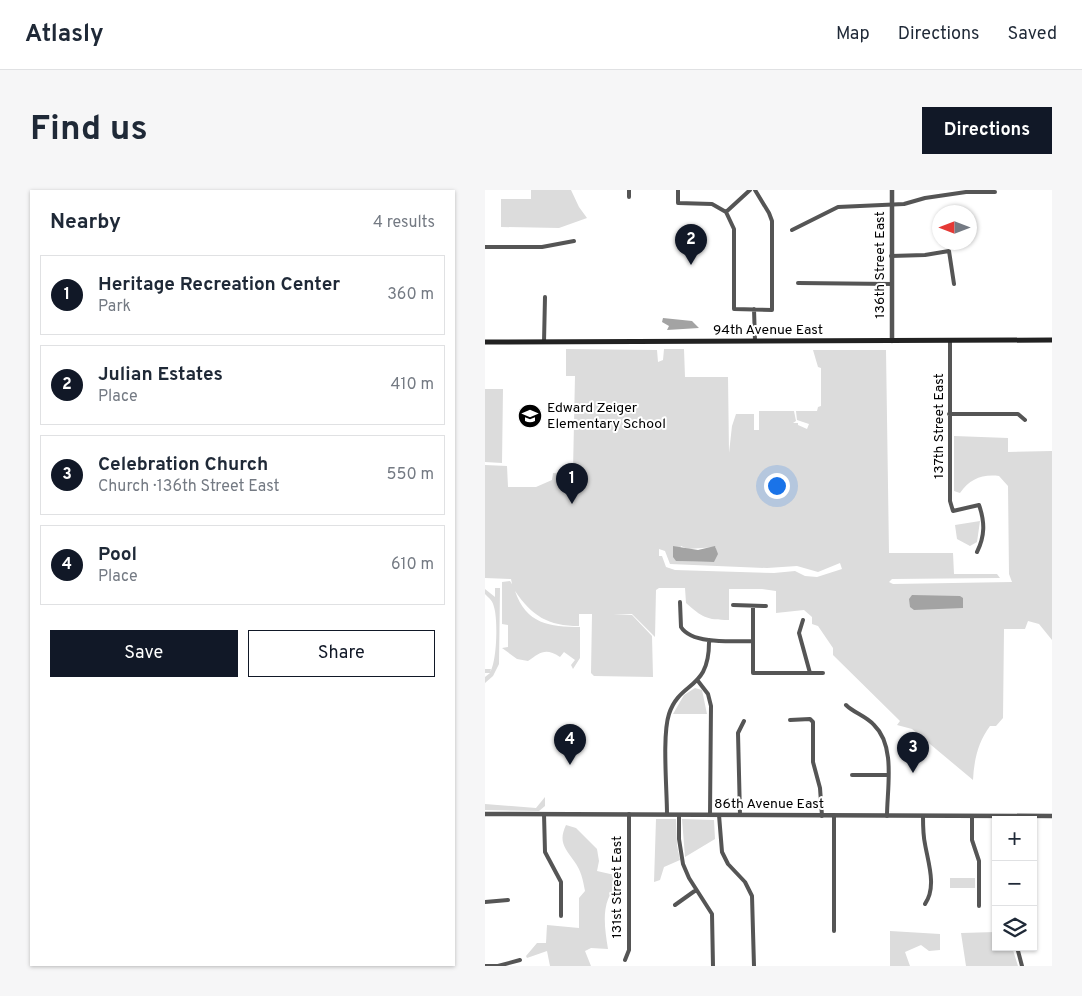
<!DOCTYPE html>
<html lang="en">
<head>
<meta charset="utf-8">
<style>
  body { margin:0; font-family:Overpass,sans-serif; background:#f6f6f7; color:#1f2937 }
  .controls { position:absolute; right:15px; bottom:15px; display:grid; overflow:hidden; border-radius:0px; box-shadow:0 1px 4px #0004 }
  .controls button { width:45px; height:45px; display:grid; place-items:center; padding:0; border:0; border-bottom:1px solid #e0e1e3; background:#fff; color:#1f2937; font:25px sans-serif }
  .compass { position:absolute; left:447px; top:15px; width:45px; height:45px; border-radius:50%; background:#fff; box-shadow:0 1px 4px #0004; rotate:270deg }
  .you { position:absolute; left:291px; top:295px; width:18px; height:18px; margin:-12px; border:4px solid #fff; border-radius:50%; background:#1a73e8; box-shadow:0 0 0 8px #1a73e833 }
  .badge { display:grid; place-items:center; width:32px; height:32px; border-radius:50%; background:#111827; color:#fff; font-size:16px; font-weight:700 }
  .pin { position:absolute; translate:-50% -41px; filter:drop-shadow(0 1px 2px #0008) }
  .pin::after { content:''; position:absolute; top:26px; width:18px; height:15px; background:inherit; clip-path:polygon(0 0,100% 0,50% 100%) }
  .list { margin:0; padding:0; list-style:none }
  h2 { display:flex; justify-content:space-between; align-items:center; height:65px; margin:0; padding:0 20px; font-size:21px }
  h2 small { font-size:16px; font-weight:400; color:#747a83 }
  .list li { display:grid; grid-template-columns:32px 1fr auto; gap:15px; align-items:center; box-sizing:border-box; height:80px; margin:0 10px 10px; padding:0 10px; border:1px solid #e0e1e3; border-radius:0px }
  .list b { display:block; font-size:19px; white-space:nowrap }
  .list p { margin:0; font-size:16px; white-space:nowrap; color:#747a83 }
  .list em { font-size:16px; font-style:normal; color:#747a83 }
  .actions { display:flex; gap:10px; padding:15px 20px }
  .actions a { flex:1; padding:11px 0; border:1px solid #111827; border-radius:0px; text-align:center; font-size:18px; color:#111827 }
  .actions .main { background:#111827; color:#fff }
  .icon { flex:none; width:28px; height:28px; fill:none; stroke:currentColor; stroke-width:2; stroke-linecap:round; stroke-linejoin:round }
  .map { position:relative; flex:none; width:567px; height:776px; overflow:hidden; border-radius:0px }
  header { display:flex; align-items:center; gap:30px; box-sizing:border-box; height:70px; padding:0 25px; background:#fff; border-bottom:1px solid #e0e1e3 }
  header strong { font-size:24px }
  nav { display:flex; gap:28px; margin-inline-start:auto; font-size:18px }
  .intro { display:flex; align-items:center; justify-content:space-between; box-sizing:border-box; height:120px; padding:0 30px }
  h1 { margin:0; font-size:35px }
  .button { padding:12px 22px; border-radius:0px; background:#111827; color:#fff; font-size:18px; font-weight:700 }
  main { display:flex; gap:30px; padding:0 30px }
  aside { flex:1; background:#fff; border-radius:0px; box-shadow:0 1px 4px #0004 }
  .map>svg:first-child { display:block }
  .green { fill:#dcdcdc; fill-rule:evenodd }
  .water { fill:#a3a3a3 }
  .lines { fill:none; stroke-linecap:round; stroke-linejoin:round }
  .minor { stroke:#555; stroke-width:4 }
  .tertiary { stroke:#555; stroke-width:4.5 }
  .secondary { stroke:#222; stroke-width:5 }
  .labels { text-anchor:middle; dominant-baseline:central; stroke-width:4; stroke-linejoin:round; paint-order:stroke }
  .street-label { font-size:14px; fill:#000; stroke:#fff }
  .poi-label { font-size:14px; fill:#000; stroke:#fff; text-anchor:start }
</style>
</head>
<body>
<header>
<strong>Atlasly</strong>
<nav><a>Map</a><a>Directions</a><a>Saved</a></nav>
</header>
<div class="intro"><h1>Find us</h1><a class="button">Directions</a></div>
<main>
<aside>
<h2>Nearby<small>4 results</small></h2>
<ul class="list">
<li><span class="badge">1</span><div><b>Heritage Recreation Center</b><p>Park</p></div><em>360 m</em></li>
<li><span class="badge">2</span><div><b>Julian Estates</b><p>Place</p></div><em>410 m</em></li>
<li><span class="badge">3</span><div><b>Celebration Church</b><p>Church · 136th Street East</p></div><em>550 m</em></li>
<li><span class="badge">4</span><div><b>Pool</b><p>Place</p></div><em>610 m</em></li>
</ul>
<div class="actions"><a class="main">Save</a><a>Share</a></div>
</aside>
<div class="map">
<svg width="567" height="776" viewBox="0 0 567 776">
  <rect width="100%" height="100%" fill="#fff"/>
  <path class="green" d="M46,0H86L94,17L102,28L74,38L16,37V9H46Z
    M81,159L172,160L173,172L178,170L179,159H199L200,187H243L244,263L247,236L251,224H269V240H274V221H309L311,231L308,233H313V235L322,239L324,234L312,230L311,221H332L333,217L336,216V178L333,177L328,160H401L404,363H468L469,384H512L515,388L407,389L404,392L408,394L527,392L524,384L523,296L514,286C497,284 485,289 475,303L469,301V246L523,248V262L567,261V450L554,434L543,431L540,439H519L518,528L511,536H505C493,552 489,570 488,590L427,539L412,535L415,531L348,465V458L333,436L327,434V427L319,420L291,423V401L277,399H244V430C221,430 217,427 201,413L200,398H174L171,400L170,447L147,424H128L147,425L167,446L168,487L109,486L106,483L107,424H94V436C63,436 47,426 30,401C41,434 65,437 95,437V468L88,479L86,475L90,470L79,462L75,467C60,457 55,463 43,471L32,469L17,458L23,457V435L17,434V392L25,391L27,394L26,389L0,388V275L22,276L23,297H51L67,290L68,283L84,284L88,280L90,186H81ZM196,356L203,359L231,357L229,372L191,371ZM174,359L180,361L185,374L282,378L312,376L333,382L355,373L357,379L332,387L320,386L310,381L289,383L190,380L181,377L177,366H174Z
    M0,199H18L17,273L0,272Z
    M495,331L492,352L485,356L472,349L470,335Z
    M10,398H15L14,474L8,486L0,493V487L5,483H0V479H6L5,482C12,472 13,429 9,417C8,411 4,408 0,404V399L10,407Z
    M210,498L217,500L222,524H188L199,505Z
    M60,607V616L54,621L0,620V614L51,618Z
    M171,629H191L192,655L195,670L179,677L175,690L169,692Z
    M197,629L229,630L230,649L200,667Z
    M81,635L91,638L112,659L114,671L112,681L134,686L136,691C115,709 119,734 123,759L106,758L100,761L106,776H65L62,761L42,768L41,766L52,753H61L62,735L94,738V708L100,701C98,690 96,680 89,671C80,658 73,652 81,635Z
    M465,688H490V698H465Z
    M405,741L455,744V760L444,761L436,755L420,762L425,776H405Z
    M511,742V757H527L533,776H481L476,743Z"/>
  <path class="water" d="M178,128L207,131L214,138L182,140L184,136L177,132Z
    M188,356L213,360L230,356L233,364L229,372L191,371L188,367Z
    M427,405L475,406L478,408V418L429,420L425,417L424,409Z"/>
  <g class="lines">
    <path class="minor" d="M193,0V13L227,14L241,22L265,0
      M144,7V0
      M241,22L249,39V119L287,120V31L284,23L270,0
      M307,40L353,17L419,14L440,8L481,2H510
      M0,57H57L89,51
      M406,66L440,65L464,61L469,94
      M313,93L407,94
      M269,119L270,151
      M465,150V311L468,321L494,315C500,332 500,346 492,362
      M59,152L60,107
      M464,224H533L540,230
      M195,412L196,437C207,455 250,451 268,451
      M248,415L281,416
      M268,416V483H338
      M318,430L314,443L325,483
      M213,491L223,504L226,516L225,625
      M361,515C369,523 381,526 389,535C411,556 402,599 402,626
      M305,530L325,529L328,532V572L335,598L337,626
      M367,585H402
      M59,624L60,662L76,692V726
      M182,624C182,600 177,545 184,524C195,490 225,501 224,450
      M194,625V649L198,674L204,688L227,724L228,776
      M234,625L237,662L243,674L260,692L267,706L269,776
      M255,625L253,543L259,531
      M438,626C438,635 438,645 440,654C443,672 452,697 440,714
      M487,626V650L494,671V716
      M0,712L23,710
      M190,715L211,700
      M349,741V626
      M532,757L537,776
      M140,770L144,760V624
      M0,776H13L35,770"/>
    <path class="tertiary" d="M407,151V0
      M0,624L567,626"/>
    <path class="secondary" d="M0,152L567,150"/>
  </g>
  <defs>
    <g id="school-disc" transform="scale(1.25)"><circle r="9.5" fill="#000" stroke="#fff"/><path d="M0-5L7-2L0 1L-7-2ZM-4 1L0 2.5L4 1V4Q0 6-4 4Z" fill="#fff"/></g>
  </defs>
  <g fill-rule="evenodd">
    <use href="#school-disc" x="45" y="226"/>
  </g>
  <g class="labels">
    <g class="street-label">
      <text transform="translate(395 75) rotate(-90)">136th Street East</text>
      <text x="283" y="140">94th Avenue East</text>
      <text transform="translate(454 236) rotate(-90)">137th Street East</text>
      <text x="284" y="614">86th Avenue East</text>
      <text transform="translate(132 697) rotate(-90)">131st Street East</text>
    </g>
    <g class="poi-label">
      <text x="62" y="218">Edward Zeiger<tspan x="62" dy="16">Elementary School</tspan></text>
    </g>
  </g>
</svg>
<div class="controls">
<button>+</button>
<button>−</button>
<button><svg class="icon" aria-label="layers" viewBox="0 0 24 24"><path d="M12 4l9 5-9 5-9-5zM3 14l9 5 9-5"/></svg></button>
</div>
<svg class="compass" viewBox="-18 -18 36 36"><path d="M0-13l5 13h-10z" fill="#e53935"/><path d="M0 13l5-13h-10z" fill="#747a83"/></svg>
<div class="you"></div>
<div class="pin badge" style="left:87px;top:314px">1</div>
<div class="pin badge" style="left:206px;top:75px">2</div>
<div class="pin badge" style="left:428px;top:583px">3</div>
<div class="pin badge" style="left:85px;top:575px">4</div>
</div>
</main>
</body>
</html>
